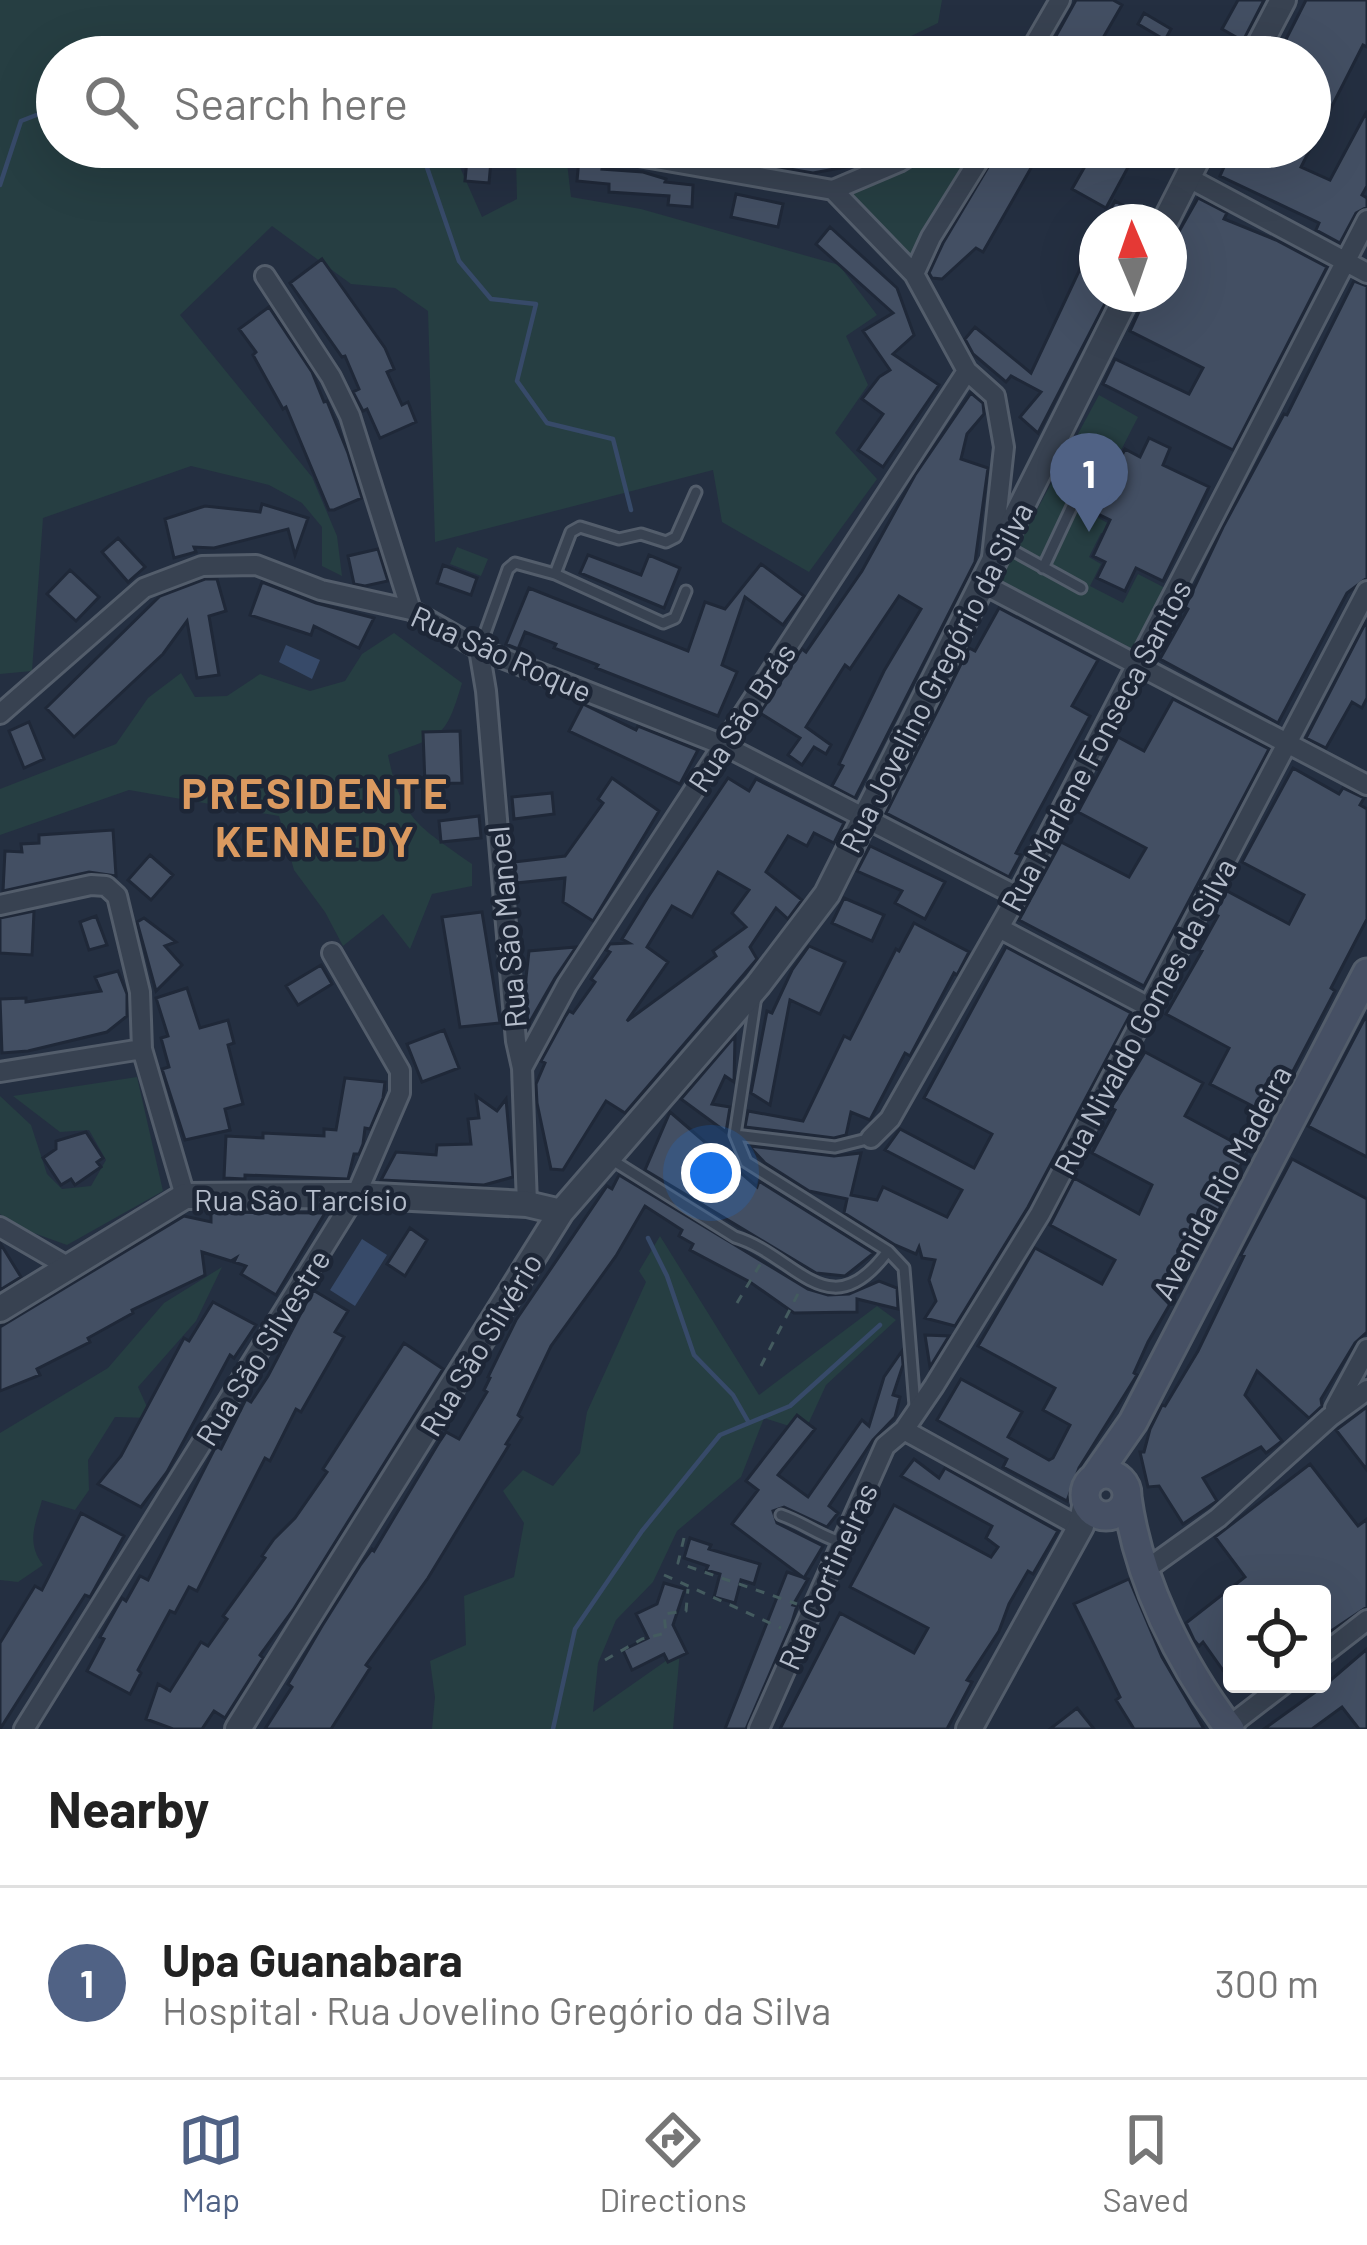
<!DOCTYPE html>
<html lang="en">
<head>
<meta charset="utf-8">
<style>
  body { margin:0; font-family:Barlow,sans-serif; background:#f2f2f2; color:#222 }
  .controls { position:absolute; right:36px; bottom:36px; display:grid; overflow:hidden; border-radius:12px; box-shadow:0 12px 48px #0002 }
  .controls button { width:108px; height:108px; display:grid; place-items:center; padding:0; border:0; border-bottom:3px solid #e0e0e0; background:#fff; color:#222; font:60px sans-serif }
  .compass { position:absolute; left:1079px; top:204px; width:108px; height:108px; border-radius:50%; background:#fff; box-shadow:0 12px 48px #0002; rotate:358deg }
  .you { position:absolute; left:711px; top:1173px; width:42px; height:42px; margin:-30px; border:9px solid #fff; border-radius:50%; background:#1a73e8; box-shadow:0 0 0 18px #1a73e833 }
  .badge { display:grid; place-items:center; width:78px; height:78px; border-radius:50%; background:#506285; color:#fff; font-size:39px; font-weight:700 }
  .pin { position:absolute; translate:-50% -99px; filter:drop-shadow(0 3px 6px #0008) }
  .pin::after { content:''; position:absolute; top:63px; width:42px; height:36px; background:inherit; clip-path:polygon(0 0,100% 0,50% 100%) }
  .list { margin:0; padding:0; list-style:none }
  h2 { display:flex; justify-content:space-between; align-items:center; height:156px; margin:0; padding:0 48px; font-size:51px }
  h2 small { font-size:39px; font-weight:400; color:#767676 }
  .list li { display:grid; grid-template-columns:78px 1fr auto; gap:36px; align-items:center; box-sizing:border-box; height:192px; padding:0 48px; border-top:3px solid #e0e0e0 }
  .list b { display:block; font-size:45px; white-space:nowrap }
  .list p { margin:0; font-size:39px; white-space:nowrap; color:#767676 }
  .list em { font-size:39px; font-style:normal; color:#767676 }
  .icon { flex:none; width:66px; height:66px; fill:none; stroke:currentColor; stroke-width:2; stroke-linecap:round; stroke-linejoin:round }
  .map { position:relative; flex:none; width:1367px; height:1729px; overflow:hidden }
  .search { position:absolute; background:#fff; box-shadow:0 12px 48px #0002; left:36px; right:36px; top:36px; height:132px; display:flex; align-items:center; gap:30px; box-sizing:border-box; padding:0 42px; border-radius:66px; color:#767676; font-size:45px }
  .sheet { height:348px; background:#fff }
  nav { display:flex; justify-content:space-around; align-items:center; box-sizing:border-box; height:168px; border-top:3px solid #e0e0e0; background:#fff; font-size:33px; color:#767676 }
  nav a { display:grid; justify-items:center; gap:6px }
  nav .on { color:#506285 }
  .map>svg:first-child { display:block }
  .green { fill:#263e42 }
  .water { fill:#374a69 }
  .lines { fill:none; stroke-linecap:round; stroke-linejoin:round }
  .stream { stroke:#374a69; stroke-width:4.5 }
  .building { fill:#434f63; stroke:#1f2838; stroke-width:3; fill-rule:evenodd }
  .service-casing { stroke:#535d6b; stroke-width:15 }
  .minor-casing { stroke:#535d6b; stroke-width:24 }
  .tertiary-casing { stroke:#535d6b; stroke-width:30 }
  .secondary-casing { stroke:#535d6b; stroke-width:33 }
  .path { stroke:#445b5f; stroke-width:3; stroke-dasharray:9 9; stroke-linecap:butt }
  .service { stroke:#384251; stroke-width:9 }
  .minor { stroke:#384251; stroke-width:18 }
  .tertiary { stroke:#384251; stroke-width:24 }
  .secondary { stroke:#465064; stroke-width:27 }
  .labels { text-anchor:middle; dominant-baseline:central; stroke-width:9; stroke-linejoin:round; paint-order:stroke }
  .street-label { font-size:30px; fill:#b5bdcb; stroke:#1d2636 }
  .district-label { font-size:42px; font-weight:bold; letter-spacing:3px; fill:#db9a60; stroke:#1d2636 }
</style>
</head>
<body>
<div class="map">
<svg width="1367" height="1729" viewBox="0 0 1367 1729">
  <rect width="100%" height="100%" fill="#242f41"/>
  <path class="green" d="M0,0H942L938,23L868,57H621L579,50L577,57H57V147H451L482,217L517,199L516,159L566,154L571,197L641,209L839,265L877,315L846,336L868,385L835,433L877,479L809,572L722,522L713,470L435,542L428,311L395,288L351,284L272,226L180,315L312,477L337,536L342,576L322,566V527L302,503L269,485L191,466L43,518L32,671L0,674Z
    M940,147H974L907,267L842,200Z
    M1099,395L1138,417L1089,513L1119,529L1117,534L1101,533L1089,557L1101,564L1090,586L1123,603L1138,574L1165,588L1133,649L999,580Z
    M457,547L488,559L481,576L450,564Z
    M394,633L462,683C445,740 442,735 388,755C401,820 420,827 472,864V886L432,894L410,949L383,914L343,946L325,912L294,870L279,816L129,790L0,835V789L116,744L148,698L181,673L195,697L227,696L260,674L310,691L345,681L362,654Z
    M137,1077L163,1191L67,1245L17,1227L0,1214V1096L31,1125L47,1174L62,1189L91,1186L106,1160L89,1130L60,1132L13,1096Z
    M660,1236L759,1395L877,1306L896,1320L826,1385L805,1431L764,1418L741,1477L677,1531L653,1582L616,1620L598,1663L593,1712L680,1651L673,1729H432L435,1697L430,1661L466,1645L464,1596L514,1577L524,1523L503,1491L523,1470L553,1486L580,1453L587,1412L646,1282L639,1271Z
    M222,1267L196,1321L138,1387L152,1418L115,1417L88,1460L89,1490L75,1510L42,1500C35,1525 26,1543 43,1565L18,1582L0,1580V1433L108,1368L164,1303Z"/>
  <path class="water" d="M286,645L320,660L312,679L279,662Z
    M362,1239L387,1255L355,1306L330,1290Z"/>
  <g class="lines">
    <path class="stream" d="M184,57L229,39L264,57
      M420,147L459,261L491,299L536,304L517,381L547,423L613,439L631,510
      M0,185L21,121L57,107
      M648,1238L667,1276L694,1355L733,1395L749,1423
      M553,1729L575,1629L642,1531L720,1435L790,1406L880,1325"/>
  </g>
  <path class="building" d="M1076,0H1113L1122,5L1092,57L1056,36Z
    M1238,0H1264L1243,41L1222,29Z
    M1306,0H1367V47L1363,45L1301,167L1330,180L1367,111V186L1362,195L1367,198V207L1356,213L1340,243L1316,230L1319,223L1220,176L1233,147H1310V57H1277Z
    M1144,13L1171,29L1165,40L1138,24Z
    M738,147H898L856,165L813,173L738,160Z
    M1000,147H1043L983,252L976,248L942,279L932,278L929,273L943,243Z
    M1096,147H1139L1106,208L1072,189Z
    M467,159L491,161L489,183L465,181Z
    M579,159L603,163L602,169L643,172L666,179L665,182L693,185L692,207L668,205L669,196L609,192V184L577,181Z
    M736,194L783,204L778,227L731,217Z
    M1198,198L1227,213L1224,219L1276,240L1327,267L1233,450L1103,384L1115,359L1189,394L1203,368L1130,331L1147,294H1169V249Z
    M1115,201L1149,220V222H1113L1106,218Z
    M830,227L897,288L914,335L893,354L939,385L883,467L858,450L883,414L862,399L879,377L890,370L863,331L893,313L816,244Z
    M1097,233V294H1110L1038,433L1020,417L1041,392L1011,376L1006,382L973,354L965,339L975,327L1031,373Z
    M322,259L385,348L394,369L387,372L402,405L408,402L416,422L380,438L367,409L363,411L353,392L359,389L345,356L342,357L290,283Z
    M1354,281L1367,286V578L1347,593L1278,723L1160,659L1188,609L1185,607L1223,527L1284,414L1287,415Z
    M269,307L312,372L324,402L327,401L348,453L362,498L334,510H329L286,407L283,409L253,355L256,352L239,329Z
    M971,393L983,403L984,414L967,434L961,459L988,468L975,562L855,798L832,786L843,766L839,764L884,671L921,609L899,596L850,669L845,665L806,727L831,745L826,754L814,747L802,765L788,755L800,738L760,713L802,649L806,652L862,571L915,475Z
    M1149,438L1170,448L1163,465L1209,487L1163,581L1136,568L1125,591L1097,578L1105,562L1093,556L1110,520L1094,512L1125,449L1140,457Z
    M262,504L308,518L295,555L288,529L214,548L194,547L196,552L174,558L165,519L205,506L260,512Z
    M118,538L145,567L128,582L102,552Z
    M378,549L388,581L365,586L354,584L348,556Z
    M588,555L641,575L649,555L680,568L664,608L580,573Z
    M761,564L804,596L783,625L745,597L722,665L737,672L718,716L596,668L598,665L554,648L556,644L525,632L518,649L506,644L529,588L688,651L705,602L725,609Z
    M443,565L477,578L471,595L437,583Z
    M70,570L99,597L76,621L47,594Z
    M205,579H217L226,611L209,616L219,675L197,678L187,621L163,654L74,737L46,708L160,596Z
    M262,582L316,603L374,618L359,648L314,626L311,635L271,622L250,615Z
    M999,608L1098,660L1072,706L1090,716L1016,853L1021,855L1009,877L886,813L969,648L975,651Z
    M1367,620V698L1362,708L1352,702L1326,748L1306,738Z
    M1173,699L1269,749L1144,986L1019,920L1061,842L1129,877L1146,848L1078,812L1118,737L1144,751Z
    M583,704L636,730L638,726L698,750L680,784L569,731Z
    M29,722L44,759L24,768L9,731Z
    M460,731L462,783L425,784L423,732Z
    M1293,768L1339,794L1343,788L1364,798L1360,805L1367,809V919L1331,988L1335,991L1270,1115L1210,1084L1229,1048L1166,1014L1202,951L1199,950L1218,916L1214,914L1227,891L1289,924L1304,895L1242,862Z
    M612,778L659,811L593,921L563,902L565,878L516,883L514,862L565,856L603,803L598,799Z
    M728,778L749,791L756,779L844,823L834,843L814,833L807,846L788,836L766,872L802,900L788,919L776,908L750,947L757,959L625,1113L606,1101L563,1170L551,1169L537,1103L536,1084L545,1063L541,1061L565,1017L569,1011L573,1013L595,982L591,979L610,952L606,950L610,944L629,943L622,939L648,897ZM718,872L749,890L732,913L746,927L713,951L716,956L627,1021L668,962L647,947L672,906L692,917Z
    M552,793L554,814L514,819L512,797Z
    M479,816L481,838L441,842L439,821Z
    M113,830L116,876L89,872L3,891L5,851L22,852L21,844L39,843V835Z
    M870,846L945,882L925,919L895,903L902,891L857,871Z
    M150,855L173,875L151,900L128,880Z
    M844,898L884,915L872,941L832,923Z
    M34,911L32,955L0,953V918Z
    M482,912L500,1023L460,1027L442,917Z
    M96,916L107,945L89,950L80,922Z
    M144,918L176,942L165,946L182,965L156,991L137,922Z
    M914,923L969,952L957,975L954,973L910,1056L905,1053L870,1120L851,1112L846,1135L834,1138L745,1127L748,1111L803,1121L844,1036L850,1039L896,949L899,951Z
    M809,946L845,962L820,1014L790,1000L770,1105L751,1093L767,1011L772,1013L792,970Z
    M576,947L555,978L528,1025L525,987L529,951Z
    M1006,947L1131,1013L1028,1207L955,1326L925,1318L936,1301L929,1280L935,1260L922,1258L919,1247L916,1254L895,1245L844,1213L847,1199L809,1191L765,1163L749,1146L834,1156L861,1153L851,1195L877,1200L883,1187L947,1217L962,1190L885,1150L900,1129L974,1168L992,1134L924,1098Z
    M321,965L332,984L298,1005L286,986Z
    M118,971L127,994V1016L107,1032L28,1051L2,1053L0,999L26,998V1002L101,991L95,977Z
    M187,988L200,1028L228,1020L234,1043L228,1045L243,1104L225,1109L230,1130L185,1140L162,1069L169,1067L161,1038L168,1036L156,998Z
    M1367,1014V1157L1308,1126Z
    M444,1030L459,1068L422,1082L407,1044Z
    M735,1036L734,1082L725,1076L712,1104L730,1107L726,1132L681,1099Z
    M1145,1052L1203,1083L1185,1116L1248,1150L1192,1266L1148,1342L1134,1373L1137,1375L1079,1468L1067,1501L1003,1467L1007,1459L937,1420L961,1379L1022,1412L1008,1437L1049,1460L1053,1458L1070,1425L1043,1410L1055,1388L978,1346L1035,1248L1102,1284L1115,1260L1050,1225L1074,1178L1139,1214L1152,1185L1092,1153L1115,1110L1111,1108Z
    M345,1078L385,1082L383,1098L370,1129L365,1128L363,1144L359,1154H354L348,1179L245,1175V1179L224,1178L226,1136L263,1138V1133L324,1136V1129L336,1130Z
    M476,1096L497,1111L506,1099L513,1177L484,1185L381,1180L396,1152L436,1155L437,1145L471,1144L468,1119L479,1118Z
    M670,1112L757,1187L759,1181L874,1253L845,1276L816,1273L645,1170Z
    M86,1132L103,1158L97,1162L101,1167L75,1185L71,1179L61,1185L43,1158L56,1149V1141Z
    M1292,1159L1367,1199V1332L1355,1343L1321,1399L1322,1406L1309,1418L1257,1371L1245,1395L1282,1441L1266,1453L1261,1447L1203,1478L1217,1501L1183,1524L1159,1486L1148,1487L1140,1452H1144L1150,1429L1162,1405L1165,1406L1198,1351L1244,1256L1241,1255Z
    M619,1175L808,1289L828,1295L849,1294L879,1281L897,1288L898,1309L857,1299V1312L794,1313L750,1282L690,1250L693,1244L679,1236L682,1230L645,1206L616,1256L551,1346L518,1415L522,1418L506,1444L509,1445L428,1578L366,1665L370,1668L331,1729H265L292,1687L288,1684L322,1626L361,1564L372,1549L374,1551L438,1444L446,1432L459,1439L487,1392L484,1390L490,1378L488,1377L516,1320L607,1186L612,1189Z
    M211,1212L325,1213L276,1295L241,1274L246,1266L234,1262L236,1258L231,1261L202,1252L205,1275L132,1310L133,1313L88,1338L90,1342L37,1369L40,1375L0,1391V1327L184,1216L211,1222Z
    M410,1228L427,1240L405,1276L387,1264Z
    M0,1243L21,1277L0,1290Z
    M313,1290L348,1311L335,1332L344,1337L301,1412L296,1409L270,1461L265,1458L197,1591L189,1587L175,1613L170,1611L138,1670L141,1673L130,1694L87,1671L104,1639L100,1637L122,1598L126,1601L140,1576L148,1580L216,1446L221,1449L246,1399L251,1402L268,1376Z
    M213,1302L256,1325L234,1358L230,1355L167,1472L141,1507L98,1484L121,1456L184,1338L189,1341Z
    M925,1335L949,1336L930,1367Z
    M404,1343L443,1369L293,1610L260,1655L263,1658L225,1718L214,1711L202,1729H173L146,1719L158,1684L170,1691L201,1642L208,1646L227,1619L223,1616L265,1558L262,1556L274,1539L295,1518L327,1472L323,1469Z
    M902,1351L903,1365L893,1395L900,1397L895,1417L873,1440L829,1506L838,1513L827,1527L784,1507L773,1511L777,1523L823,1546L804,1578L732,1524L758,1490L746,1481L797,1415L815,1429L778,1475L808,1497L862,1420L869,1426L884,1377Z
    M1367,1407V1470L1336,1430Z
    M914,1459L939,1478L945,1468L1058,1531L1033,1574L1028,1571L1009,1604L999,1631L967,1680L972,1682L947,1729H780L840,1613L914,1653L928,1628L850,1587L894,1505L991,1557L998,1547L986,1538L992,1526L901,1476Z
    M1310,1464L1358,1526L1367,1519V1607L1322,1637V1594H1232V1683L1203,1642L1199,1646L1194,1640L1186,1623L1245,1577L1215,1537Z
    M81,1513L124,1536L90,1597L85,1595L0,1729V1643L35,1586L42,1590Z
    M690,1538L711,1545L709,1549L760,1564L754,1584L741,1580L735,1603L714,1597L720,1574L706,1570L708,1566L684,1558Z
    M787,1572L808,1579L793,1605L797,1606L792,1622L746,1729H725Z
    M1129,1579L1162,1657L1204,1729H1134L1116,1700L1120,1697L1074,1604Z
    M664,1583L685,1589L673,1625L687,1653L668,1662L664,1654L632,1670L623,1650L648,1638L636,1614L657,1604Z
    M1367,1649V1729H1359L1342,1707L1312,1729H1264L1325,1685Z
    M1077,1708L1094,1729H1050Z"/>
  <g class="lines">
    <g class="service-casing">
      <path id="service" d="M1005,546L1081,588
        M1043,568L1097,453
        M555,574L571,532L580,527L619,539L641,534L666,542L676,537L696,492
        M480,647L508,569L515,563L555,574L663,623L675,618L686,591
        M756,996L735,1135L746,1162L888,1251L904,1268L915,1406
        M735,1135L835,1147L871,1138
        M609,1158L735,1237C797,1256 829,1331 888,1251
        M781,1515C804,1523 816,1534 840,1542"/>
    </g>
    <g class="minor-casing">
      <path id="minor" d="M1027,57L1060,0
        M587,147L833,190L914,274L967,371L995,396L1004,447L992,557
        M1187,177L1367,273
        M833,190L899,162L923,147
        M914,274L931,237L987,147
        M265,276L331,377L350,416L411,610
        M981,583L1367,785
        M479,649L486,691L516,1041L522,1068L527,1204
        M0,714L144,588L202,566L256,565L321,590L411,610L479,649L723,745L1017,896
        M0,905L91,885L106,886L117,896L140,992L142,1049
        M999,928L1149,1007
        M522,1068L567,985L967,371
        M0,1072L142,1049L185,1196
        M871,1138L890,1119L1017,896L1367,220
        M0,1227L67,1266
        M1335,1408L1367,1349
        M904,1430L1080,1527
        M1147,1569L1218,1518L1330,1417L1367,1390
        M1322,1655L1367,1620
        M1228,1727L1284,1684
        M24,1729L356,1195L400,1093V1071L332,953
        M759,1729L885,1446L904,1430L934,1386L1040,1214L1367,591"/>
    </g>
    <g class="tertiary-casing">
      <path id="tertiary" d="M1253,57L1283,0
        M1165,222L1203,147
        M0,1309L185,1196L356,1195L527,1204L561,1212
        M238,1729L561,1212L758,985L827,894L1128,294
        M969,1729L1081,1526L1086,1502"/>
    </g>
    <g class="secondary-casing">
      <path id="secondary" d="M1085 1495a21 21 0 1 1 42 0a21 21 0 1 1-42 0Z
        M1094,1478L1133,1422L1367,973
        M1127,1497C1138,1579 1180,1664 1230,1729"/>
    </g>
    <path class="path" d="M1221,53L1227,57
      M737,1303L761,1263
      M761,1366L801,1288
      M684,1538L678,1563L797,1604
      M664,1575L781,1628
      M605,1660L642,1639L666,1633L664,1614L686,1611L688,1589"/>
    <use href="#service" class="service"/>
    <use href="#minor" class="minor"/>
    <use href="#tertiary" class="tertiary"/>
    <use href="#secondary" class="secondary"/>
  </g>
  <g class="labels">
    <g class="street-label">
      <text transform="translate(502 653) rotate(24)">Rua São Roque</text>
      <text transform="translate(935 677) rotate(-63)">Rua Jovelino Gregório da Silva</text>
      <text transform="translate(741 717) rotate(-57)">Rua São Brás</text>
      <text transform="translate(1095 745) rotate(-62)">Rua Marlene Fonseca Santos</text>
      <text transform="translate(506 927) rotate(-95)">Rua São Manoel</text>
      <text transform="translate(1144 1016) rotate(-62)">Rua Nivaldo Gomes da Silva</text>
      <text transform="translate(1221 1182) rotate(-62)">Avenida Rio Madeira</text>
      <text x="301" y="1199">Rua São Tarcísio</text>
      <text transform="translate(480 1344) rotate(-59)">Rua São Silvério</text>
      <text transform="translate(262 1347) rotate(-58)">Rua São Silvestre</text>
      <text transform="translate(827 1576) rotate(-66)">Rua Cortineiras</text>
    </g>
    <g class="district-label">
      <text x="316" y="792">PRESIDENTE<tspan x="316" dy="48">KENNEDY</tspan></text>
    </g>
  </g>
</svg>
<div class="controls">
<button><svg class="icon" aria-label="locate" viewBox="0 0 24 24"><circle cx="12" cy="12" r="6"/><path d="M12 2v4M12 18v4M2 12h4M18 12h4"/></svg></button>
</div>
<svg class="compass" viewBox="-18 -18 36 36"><path d="M0-13l5 13h-10z" fill="#e53935"/><path d="M0 13l5-13h-10z" fill="#767676"/></svg>
<div class="you"></div>
<div class="pin badge" style="left:1089px;top:532px">1</div>
<div class="search"><svg class="icon" aria-label="search" viewBox="0 0 24 24"><circle cx="10" cy="10" r="6"/><path d="M15 15l6 6"/></svg>Search here</div>
</div>
<section class="sheet">
<h2>Nearby<small></small></h2>
<ul class="list">
<li><span class="badge">1</span><div><b>Upa Guanabara</b><p>Hospital · Rua Jovelino Gregório da Silva</p></div><em>300 m</em></li>
</ul>
</section>
<nav>
<a class="on"><svg class="icon" aria-label="map" viewBox="0 0 24 24"><path d="M3 6l6-2 6 2 6-2v14l-6 2-6-2-6 2zM9 4v14M15 6v14"/></svg>Map</a>
<a><svg class="icon" aria-label="directions" viewBox="0 0 24 24"><path d="M12 3l9 9-9 9-9-9zM9 14v-3h6M13 9l2 2-2 2"/></svg>Directions</a>
<a><svg class="icon" aria-label="saved" viewBox="0 0 24 24"><path d="M7 4h10v16l-5-4-5 4z"/></svg>Saved</a>
</nav>
</body>
</html>
